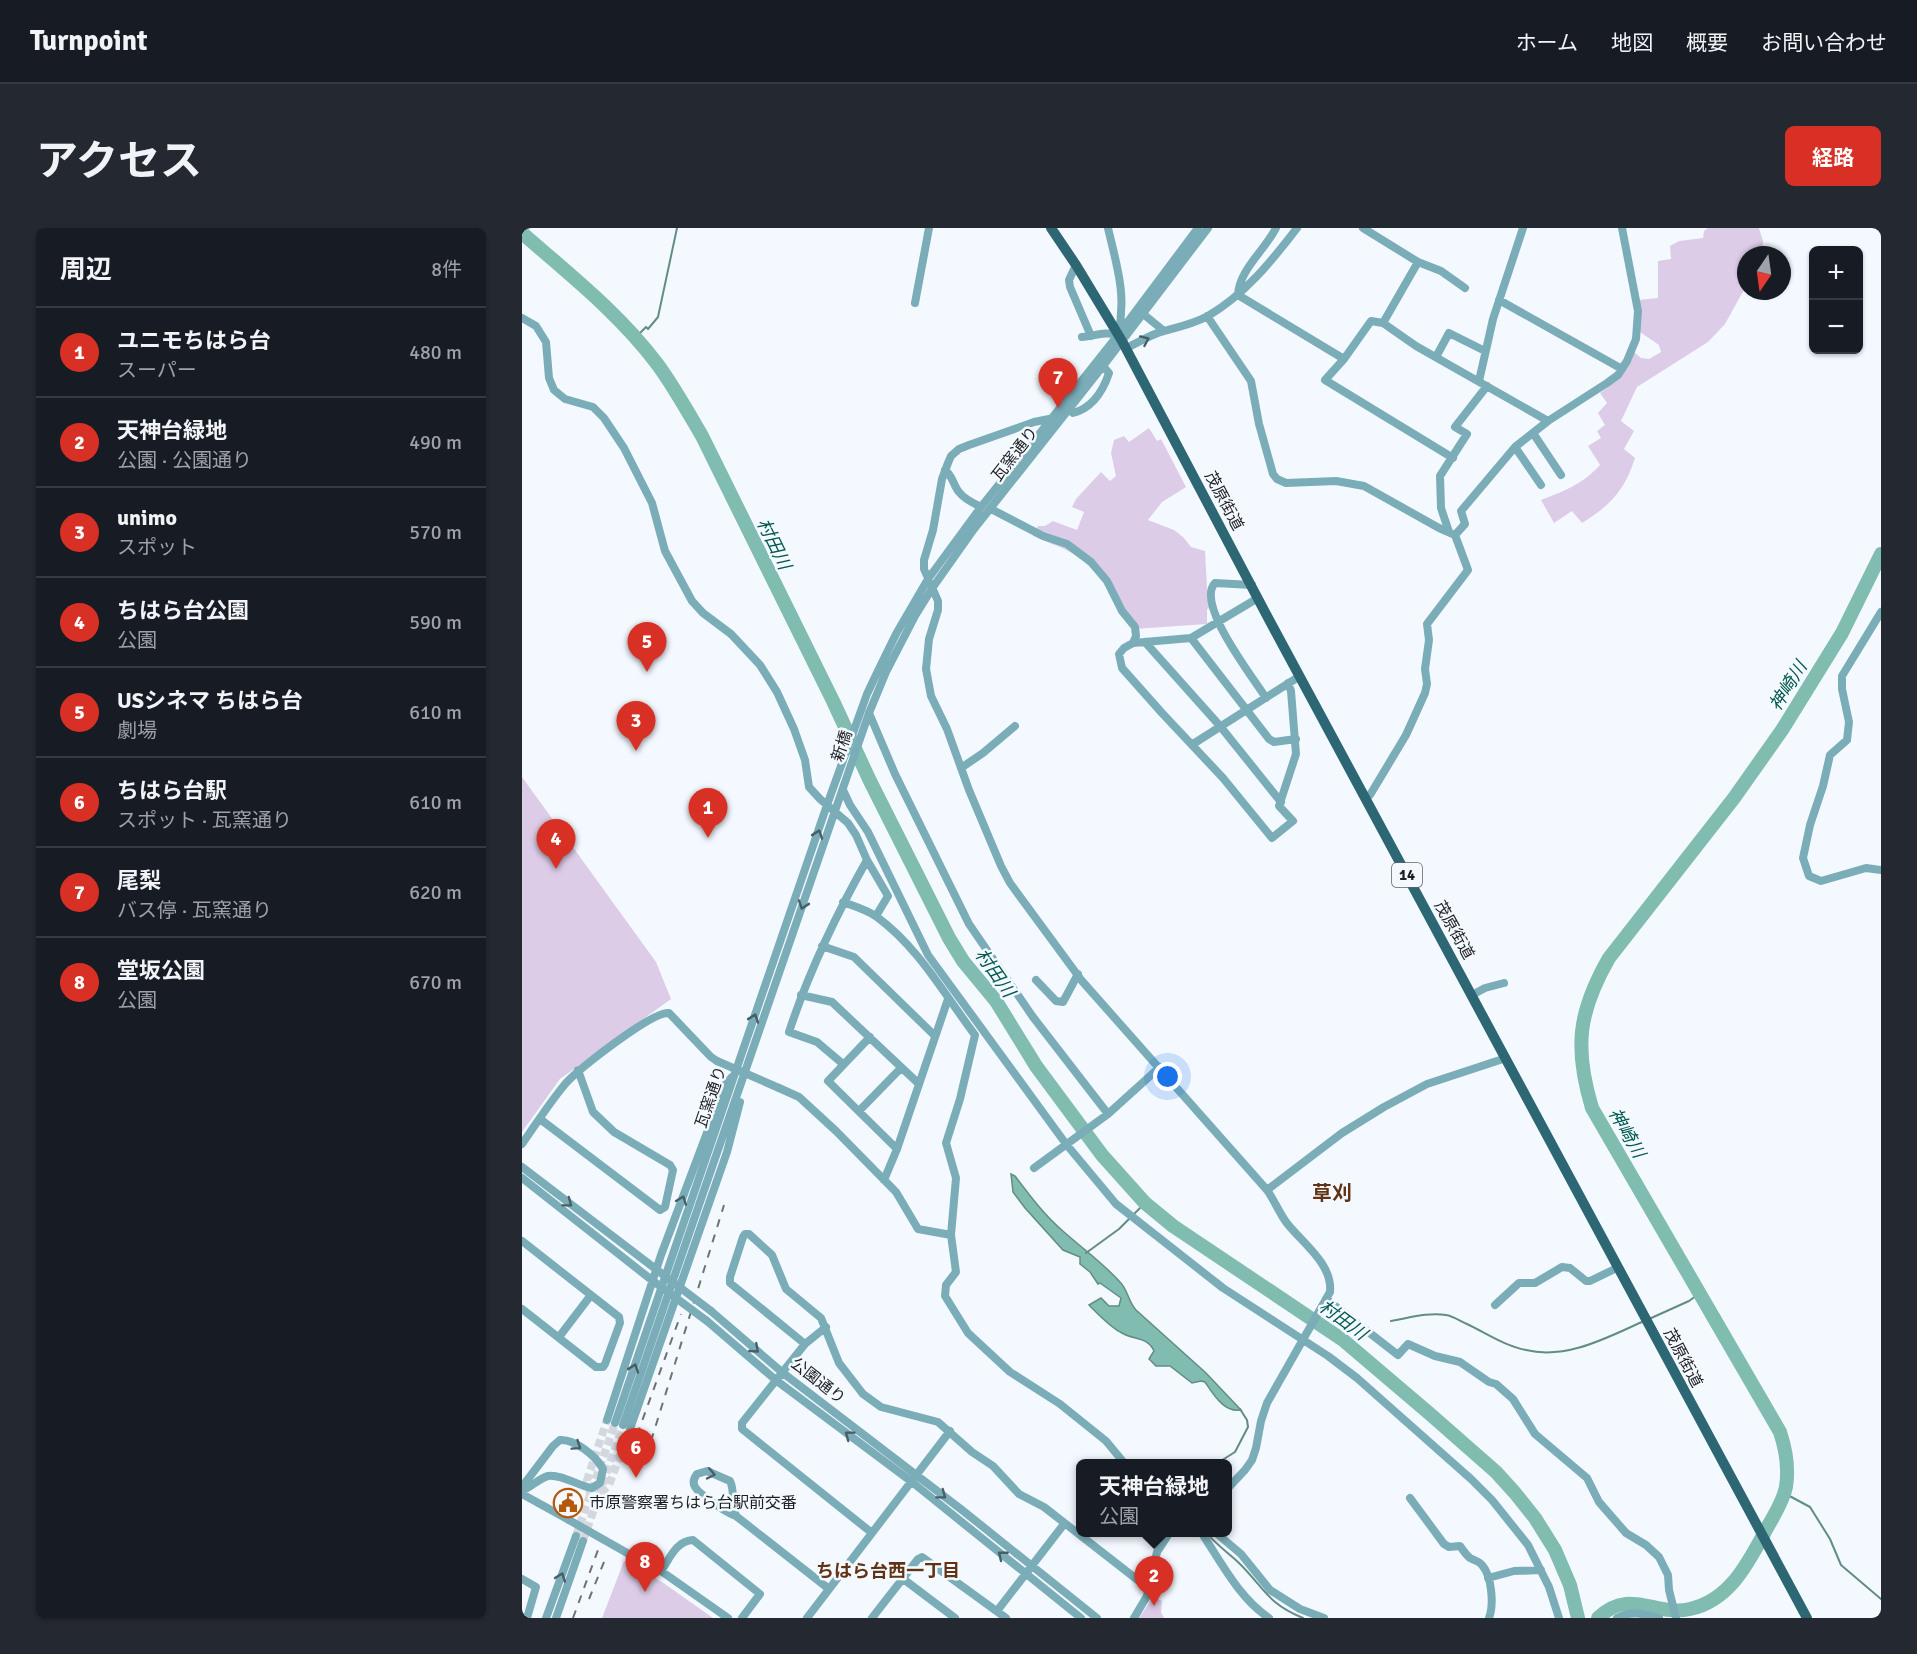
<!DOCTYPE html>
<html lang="ja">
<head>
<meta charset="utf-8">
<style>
  body { margin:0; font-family:Signika,"Noto Sans JP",sans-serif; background:#242831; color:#f1f3f6 }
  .controls { position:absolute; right:18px; top:18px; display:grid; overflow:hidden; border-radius:9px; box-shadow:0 2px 4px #0004 }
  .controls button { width:54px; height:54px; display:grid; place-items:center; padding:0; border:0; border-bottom:2px solid #363941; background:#171b24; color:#f1f3f6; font:30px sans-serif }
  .compass { position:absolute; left:1215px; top:18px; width:54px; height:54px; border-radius:50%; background:#171b24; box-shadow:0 2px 4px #0004; rotate:193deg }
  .you { position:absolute; left:646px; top:849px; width:21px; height:21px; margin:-15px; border:4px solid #fff; border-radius:50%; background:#1a73e8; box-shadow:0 0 0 9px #1a73e833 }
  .badge { display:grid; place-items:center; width:39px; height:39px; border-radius:50%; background:#d93025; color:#fff; font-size:20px; font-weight:700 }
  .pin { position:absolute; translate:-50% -50px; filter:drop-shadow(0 2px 3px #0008) }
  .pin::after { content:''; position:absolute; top:32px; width:21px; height:18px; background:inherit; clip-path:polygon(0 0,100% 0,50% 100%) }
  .popup { position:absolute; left:554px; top:1231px; width:156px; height:78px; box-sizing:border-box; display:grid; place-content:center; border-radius:9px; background:#171b24; filter:drop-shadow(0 2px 4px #0005); font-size:20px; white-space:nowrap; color:#9ea1a6 }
  .popup b { font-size:22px; color:#f1f3f6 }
  .popup::after { content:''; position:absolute; left:50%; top:100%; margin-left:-12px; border:12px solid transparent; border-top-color:#171b24 }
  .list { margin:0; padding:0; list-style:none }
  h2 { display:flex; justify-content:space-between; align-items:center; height:78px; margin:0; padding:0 24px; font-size:26px }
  h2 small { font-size:20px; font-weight:400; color:#9ea1a6 }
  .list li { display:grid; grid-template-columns:39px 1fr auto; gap:18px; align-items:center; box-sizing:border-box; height:90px; padding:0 24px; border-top:2px solid #363941 }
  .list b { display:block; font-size:22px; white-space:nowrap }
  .list p { margin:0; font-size:20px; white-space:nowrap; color:#9ea1a6 }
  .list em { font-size:20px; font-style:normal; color:#9ea1a6 }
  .map { position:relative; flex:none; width:1359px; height:1390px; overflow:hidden; border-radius:9px }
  header { display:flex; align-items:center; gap:36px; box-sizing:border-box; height:84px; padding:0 30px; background:#171b24; border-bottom:2px solid #363941 }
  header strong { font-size:28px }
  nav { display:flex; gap:33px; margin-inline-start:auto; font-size:21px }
  .intro { display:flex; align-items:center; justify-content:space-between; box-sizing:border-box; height:144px; padding:0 36px }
  h1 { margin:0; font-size:42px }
  .button { padding:15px 27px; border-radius:9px; background:#d93025; color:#fff; font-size:21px; font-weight:700 }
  main { display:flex; gap:36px; padding:0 36px }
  aside { flex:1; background:#171b24; border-radius:9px; box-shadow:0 2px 4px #0004 }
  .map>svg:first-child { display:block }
  .green { fill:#ddcce8 }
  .water { fill:#80bcb0; stroke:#628d85; stroke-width:1.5 }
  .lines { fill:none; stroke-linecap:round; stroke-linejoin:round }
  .stream { stroke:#628d85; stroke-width:2 }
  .river { stroke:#80bcb0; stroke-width:14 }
  .minor-tunnel { stroke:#d4d8de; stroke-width:8; stroke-dasharray:8 4; stroke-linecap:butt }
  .minor { stroke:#7aadb8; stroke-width:8 }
  .major { stroke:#2c6773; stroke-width:10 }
  .rail { stroke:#6e7275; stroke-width:2; stroke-dasharray:8 8; stroke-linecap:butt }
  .minor-bridge { stroke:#7aadb8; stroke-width:8 }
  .oneway { stroke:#475f65 }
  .labels { text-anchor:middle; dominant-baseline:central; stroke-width:5; stroke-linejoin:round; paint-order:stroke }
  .shield { fill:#f4f9ff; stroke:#5e6064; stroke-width:1.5 }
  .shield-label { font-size:15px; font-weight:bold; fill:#1d1f21 }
  .street-label { font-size:16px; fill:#1d1f21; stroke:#f4f9ff }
  .poi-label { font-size:16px; fill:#1d1f21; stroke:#f4f9ff; text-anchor:start }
  .water-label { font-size:18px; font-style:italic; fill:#00594d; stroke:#f4f9ff }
  .neighbourhood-label { font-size:18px; font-weight:bold; fill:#613213; stroke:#f4f9ff }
  .quarter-label { font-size:20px; font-weight:bold; fill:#613213; stroke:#f4f9ff }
</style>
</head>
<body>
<header>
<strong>Turnpoint</strong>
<nav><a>ホーム</a><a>地図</a><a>概要</a><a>お問い合わせ</a></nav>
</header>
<div class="intro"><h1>アクセス</h1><a class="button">経路</a></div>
<main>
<aside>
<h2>周辺<small>8件</small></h2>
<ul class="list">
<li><span class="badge">1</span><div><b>ユニモちはら台</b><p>スーパー</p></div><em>480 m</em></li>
<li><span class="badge">2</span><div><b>天神台緑地</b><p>公園 · 公園通り</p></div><em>490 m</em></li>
<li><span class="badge">3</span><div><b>unimo</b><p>スポット</p></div><em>570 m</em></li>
<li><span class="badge">4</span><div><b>ちはら台公園</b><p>公園</p></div><em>590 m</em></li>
<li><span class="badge">5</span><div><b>USシネマ ちはら台</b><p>劇場</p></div><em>610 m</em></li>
<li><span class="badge">6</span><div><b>ちはら台駅</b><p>スポット · 瓦窯通り</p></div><em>610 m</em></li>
<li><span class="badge">7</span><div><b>尾梨</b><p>バス停 · 瓦窯通り</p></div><em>620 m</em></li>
<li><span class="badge">8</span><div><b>堂坂公園</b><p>公園</p></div><em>670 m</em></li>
</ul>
</aside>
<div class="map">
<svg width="1359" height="1390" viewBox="0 0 1359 1390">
  <rect width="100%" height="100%" fill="#f4f9ff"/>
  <path class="green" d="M1186,0H1237L1241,13L1240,27H1224V58L1203,96L1186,114L1115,159L1099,193L1112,203L1102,221L1113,230C1103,262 1088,278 1060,295L1050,283L1032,295L1019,272C1042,263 1061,256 1078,237L1066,218L1079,210L1075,203L1083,197L1076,185L1085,175L1078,165C1093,155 1101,138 1111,123L1119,130L1127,131L1139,124L1137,117L1115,102L1116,72L1136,70V33L1149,31L1148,18L1157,13L1181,10L1182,3Z
    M627,200L635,213L639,211L664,259L640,274L626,292L652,302L661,309L669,319L683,323L685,360L689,380L685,381V396L612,401C595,375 580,344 553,327C540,318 524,315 510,307L516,298H523L531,293L555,302L562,284L550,279L554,271L579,244L588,253L594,248L589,225L592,212L602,208L607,214Z
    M0,549L134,734L149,771L38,851L0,904Z
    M102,1333L140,1354L191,1390H80Z
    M631,1369L640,1373L639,1384L642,1390H617Z"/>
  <path class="water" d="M489,946L493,948C508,968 523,988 542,1004C561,1021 581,1035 598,1054C606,1062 606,1073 614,1082L684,1145L719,1182C702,1185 692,1167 683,1154L679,1153L670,1155L648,1138H634L627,1131L632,1123C625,1108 611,1112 600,1105C589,1100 576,1086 567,1077L579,1070L587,1078H597L599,1070L578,1055L576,1056L568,1044L558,1036V1029L541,1022L503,980L491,964Z"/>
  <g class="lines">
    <path class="stream" d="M113,110L124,99L126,101L136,89L155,0
      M564,1025L597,1001L623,975
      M1127,1091L1167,1073L1178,1065
      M869,1093C887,1090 906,1084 924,1087C931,1088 938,1093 945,1096C964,1105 983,1118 1004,1122C1045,1132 1086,1109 1122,1093
      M694,1236L713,1224L726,1199L725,1192L718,1181
      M1262,1265L1288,1279L1308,1311L1319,1337L1359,1371
      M684,1304C694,1317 707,1325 718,1336C743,1361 745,1375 781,1390"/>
    <path class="river" d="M0,5C47,46 98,86 136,137C152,159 166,184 180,208L311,473L348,553L427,710L441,733L474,773L514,838L580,927L623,975L651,998L821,1112L908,1186L974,1244L993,1265L1013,1290L1033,1322L1048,1357L1056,1390
      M1076,1390C1108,1359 1133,1389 1168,1381C1209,1372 1227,1333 1245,1300C1252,1287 1261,1274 1264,1259C1267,1240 1264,1222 1258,1204L1070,880C1052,820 1056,784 1087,730L1212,570L1260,502L1320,405L1359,326"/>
    <path class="minor-tunnel" d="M68,1265L65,1252L85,1192
      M79,1265L87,1257L108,1201
      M54,1308L93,1195
      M61,1313L101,1197"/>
    <path class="minor" d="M754,0C743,22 717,42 716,67L822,131
      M841,0L896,34L919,43L943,60
      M554,37L547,52L548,59L569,108
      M977,72L1100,141
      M393,75L407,0
      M620,85L642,103
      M685,88L729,153L737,196L751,246L755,251L764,255L814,253L842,258L917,300L933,307L946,342L905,396L907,412L903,441L905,456L903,465L884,507L848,567L844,569
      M0,90L14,98L24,114L27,150L32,162L43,171L71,179L82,190L102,220L130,275L143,323L170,373L181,385L209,406L238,437L255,464L272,501L283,532L287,559L298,571L326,595L334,607L345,632C314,687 287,743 267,804L295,814L321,836
      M861,95L896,34
      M560,109C574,108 581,103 596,107C605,67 595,39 586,0
      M604,120C616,115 629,106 642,103C657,99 671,96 686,88C723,66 749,34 775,0
      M914,129L927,105L963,123
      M957,153L971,91L1001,0
      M546,181L551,185C570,180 581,163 587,145L581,138
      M527,191L512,194L447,217L437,221L429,228L426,235L420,251L411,302L402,332V341L416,373V382L407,411L404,441L409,468L425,501L447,562L479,638L488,655L560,753L745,962C752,972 757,984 764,994C780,1015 811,1036 808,1064L745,1175L739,1193L734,1220L730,1232L723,1242L706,1260
      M1011,205L1039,247
      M993,219L1019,257
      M931,230L803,152L822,131L849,93L861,95L894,118L1026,193
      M423,242C431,248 431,257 437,264C442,271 451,275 459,279
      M469,281L521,308L545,316L569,334L585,353L600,383L613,399L614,408L611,415
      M927,304L919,280L918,248L945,206L933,199L965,158
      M933,307L943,296L939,283L993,219L1026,193L1085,155L1096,147L1105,133L1114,111L1116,83L1100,0
      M730,357L693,355C673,376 731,449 744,470
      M736,370L669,410L611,415L602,420L597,426L600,440L640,485L701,550L750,610L771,593L757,578L774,526L769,463L766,455
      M1359,384L1320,448V461L1327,494L1325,512L1308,527L1301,558L1288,597L1281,630L1287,648L1299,653L1344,640L1359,642
      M669,410L747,511L752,514L774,511
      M623,414L698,498L759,574
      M347,485L373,546L447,696L511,789L586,886
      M671,516L778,448
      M439,540L461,525L493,498
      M321,562L328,577L346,604L406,727L544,916L594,976L701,1060L806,1128L835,1150L949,1251L970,1272L1006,1317L1027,1359L1037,1390
      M345,632L366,668L354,688
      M321,674C332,678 346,682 355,689C397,720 422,766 453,807L438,871L424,915L434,950L429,1007L434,1044L424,1057L423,1068L446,1105L488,1144L538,1176L584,1213L603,1236
      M300,718L332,729L413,808
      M514,752L534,773L541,774L556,746
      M279,767L310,774L397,856
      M950,767L963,760L982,755
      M348,809L306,853L375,921
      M257,860L277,869L314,903L374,964L396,1001L429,1007
      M337,883L379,840
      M18,891L138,982L143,979L151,942L148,937L92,904L71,884L56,842
      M0,916C14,896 28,874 44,855C57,841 130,783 147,785L189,829L195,833
      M0,939L135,1042
      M512,940L586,886L638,839
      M0,950L131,1053
      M362,952L375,921L426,771
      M745,962L820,905L862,879L905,856L984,830
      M0,1013L97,1089L98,1095L83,1136L81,1139H74L0,1081
      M804,1071L876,1127L886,1116L913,1128L938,1134L967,1154L974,1156L991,1171L1013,1206L1065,1250L1077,1274L1104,1305L1124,1317L1137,1329L1146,1347L1147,1362L1154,1390
      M973,1077L997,1055H1013L1040,1039L1048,1040L1064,1053H1068L1095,1040
      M189,1083L261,1145L440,1282L575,1390
      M185,1093L255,1153L390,1254L559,1390
      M304,1099L283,1116L220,1195V1201L350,1305
      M37,1109L69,1067
      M283,1116L208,1055V1049L221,1009L223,1006H227L250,1027L264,1061L299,1090L317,1135L341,1166L359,1179L416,1194L450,1224L471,1238L497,1266L522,1279L617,1353L629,1356
      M85,1192L139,1027L203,857L210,849
      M93,1195L305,577L345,466L354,447L374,406L406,351L459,279L596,107L676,0
      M101,1197L313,583L347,485L364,444L393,388L411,359L452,301L581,138L686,0
      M108,1201L205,924L218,874
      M0,1259L31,1218L38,1212C53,1211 74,1228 81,1241L78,1255L70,1260C56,1258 40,1246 26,1248C18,1250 9,1259 0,1263
      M0,1266L47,1292
      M888,1270L922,1316L927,1319L938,1318C941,1322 944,1327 948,1330C951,1332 957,1333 960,1337C970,1348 972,1377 967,1390
      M214,1288C209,1274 213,1263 208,1253L185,1243L175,1246C172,1250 170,1254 173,1259C178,1267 205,1285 214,1288L307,1361
      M679,1304C699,1334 717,1370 747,1390
      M693,1304L719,1326L748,1362L778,1381L802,1390
      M107,1326L139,1343L206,1390
      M139,1343C148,1330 154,1313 171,1312L238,1366L220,1390
      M380,1350L433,1390
      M966,1350L992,1343L1019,1342
      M0,1351L14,1359L5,1390
      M475,1383L542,1296
      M24,1390L54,1308
      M34,1390L61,1313
      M285,1390L428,1203
      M350,1390L396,1331L400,1329L484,1390
      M612,1390L625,1368L635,1324L648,1304
      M1095,1390C1109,1382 1122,1386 1137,1390"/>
    <path class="major" d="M529,0L554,37L600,113L744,386L1285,1390"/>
    <path class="rail" d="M115,1207L159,1086
      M129,1213L202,977
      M67,1371L84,1329
      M51,1390L76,1322"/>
    <path class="minor-bridge" d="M195,833L257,860
      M135,1042L189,1083
      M131,1053L185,1093
      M47,1292L107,1326"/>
  </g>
  <defs><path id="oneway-chevron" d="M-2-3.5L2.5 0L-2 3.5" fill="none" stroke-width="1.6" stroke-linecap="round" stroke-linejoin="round" transform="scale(1.5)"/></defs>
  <g class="oneway">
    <use href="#oneway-chevron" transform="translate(623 112) rotate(-24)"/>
    <use href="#oneway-chevron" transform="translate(296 606) rotate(-71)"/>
    <use href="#oneway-chevron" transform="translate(281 677) rotate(109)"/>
    <use href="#oneway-chevron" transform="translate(232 790) rotate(-71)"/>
    <use href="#oneway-chevron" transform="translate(160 972) rotate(-69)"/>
    <use href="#oneway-chevron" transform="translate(46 975) rotate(37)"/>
    <use href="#oneway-chevron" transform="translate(233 1121) rotate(41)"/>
    <use href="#oneway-chevron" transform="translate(112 1140) rotate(-71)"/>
    <use href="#oneway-chevron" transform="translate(327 1207) rotate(-143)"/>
    <use href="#oneway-chevron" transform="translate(55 1218) rotate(34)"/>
    <use href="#oneway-chevron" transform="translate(189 1246) rotate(12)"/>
    <use href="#oneway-chevron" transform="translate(420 1267) rotate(37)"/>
    <use href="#oneway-chevron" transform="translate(480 1327) rotate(-141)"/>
    <use href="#oneway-chevron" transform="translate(39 1349) rotate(-70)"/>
  </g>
  <defs>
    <g id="civic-ring" transform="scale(1.5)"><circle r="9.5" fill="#f4f9ff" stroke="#b6580a" stroke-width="1.5"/><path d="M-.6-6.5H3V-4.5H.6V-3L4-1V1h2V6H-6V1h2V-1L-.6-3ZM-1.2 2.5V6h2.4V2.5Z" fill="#b6580a"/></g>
  </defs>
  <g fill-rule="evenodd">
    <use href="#civic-ring" x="46" y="1275"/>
  </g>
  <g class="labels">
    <rect class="shield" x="870" y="635" width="30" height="24" rx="4.5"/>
    <g class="shield-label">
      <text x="885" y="647">14</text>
    </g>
    <g class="street-label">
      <text transform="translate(493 226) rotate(-52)">瓦窯通り</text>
      <text transform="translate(702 273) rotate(62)">茂原街道</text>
      <text transform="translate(320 518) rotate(-71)">新橋</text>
      <text transform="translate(932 702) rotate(61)">茂原街道</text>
      <text transform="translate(189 869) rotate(-71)">瓦窯通り</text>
      <text transform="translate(1161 1130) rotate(62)">茂原街道</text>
      <text transform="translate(296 1153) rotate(38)">公園通り</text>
    </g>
    <g class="poi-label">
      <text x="67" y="1275">市原警察署ちはら台駅前交番</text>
    </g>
    <g class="water-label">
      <text transform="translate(252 316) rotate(64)">村田川</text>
      <text transform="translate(1266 458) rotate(-58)">神崎川</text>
      <text transform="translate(473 745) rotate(55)">村田川</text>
      <text transform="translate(1105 905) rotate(60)">神崎川</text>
      <text transform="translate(821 1092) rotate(36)">村田川</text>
    </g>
    <g class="neighbourhood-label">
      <text x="366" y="1343">ちはら台西一丁目</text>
    </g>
    <g class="quarter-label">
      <text x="810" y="965">草刈</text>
    </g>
  </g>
</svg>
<div class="controls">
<button>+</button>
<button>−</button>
</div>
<svg class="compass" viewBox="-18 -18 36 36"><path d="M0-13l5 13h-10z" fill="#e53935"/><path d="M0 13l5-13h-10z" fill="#9ea1a6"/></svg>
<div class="you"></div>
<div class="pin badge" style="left:186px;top:610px">1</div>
<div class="pin badge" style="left:632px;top:1378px">2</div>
<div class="popup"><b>天神台緑地</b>公園</div>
<div class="pin badge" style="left:114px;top:523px">3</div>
<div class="pin badge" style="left:34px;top:641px">4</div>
<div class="pin badge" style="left:125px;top:444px">5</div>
<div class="pin badge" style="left:114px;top:1250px">6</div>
<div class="pin badge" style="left:536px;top:180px">7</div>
<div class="pin badge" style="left:123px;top:1364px">8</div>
</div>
</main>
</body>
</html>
